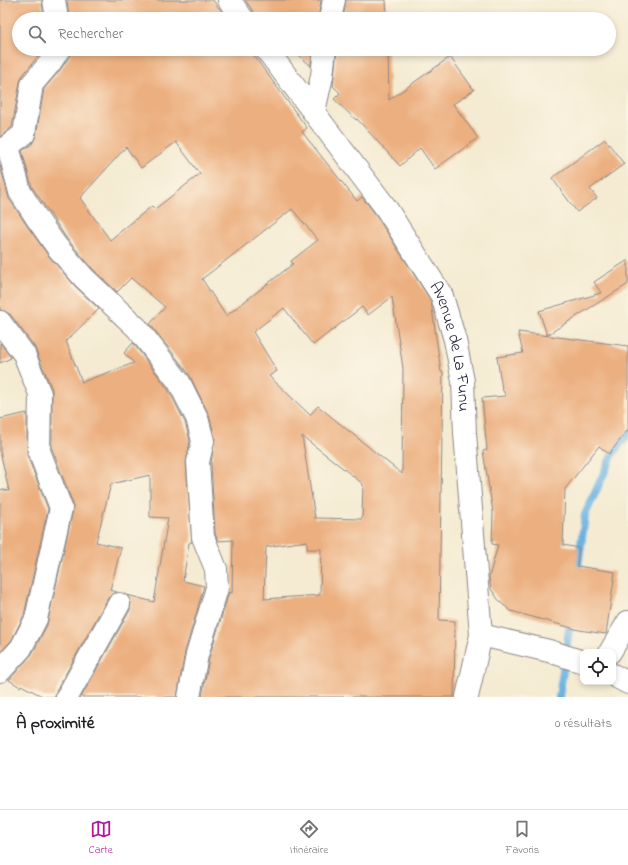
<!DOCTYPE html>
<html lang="fr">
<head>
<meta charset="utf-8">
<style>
  body { margin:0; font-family:"Indie Flower",sans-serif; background:#f2f2f2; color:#202124 }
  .controls { position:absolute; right:12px; bottom:12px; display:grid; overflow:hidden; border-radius:8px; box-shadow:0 2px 6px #0003 }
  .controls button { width:36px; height:36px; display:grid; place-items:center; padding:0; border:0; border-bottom:1px solid #e0e0e0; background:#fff; color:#202124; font:20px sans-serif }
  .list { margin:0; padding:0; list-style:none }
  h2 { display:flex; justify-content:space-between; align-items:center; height:52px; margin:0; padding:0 16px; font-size:17px }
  h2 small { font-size:13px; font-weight:400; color:#757577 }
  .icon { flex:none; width:22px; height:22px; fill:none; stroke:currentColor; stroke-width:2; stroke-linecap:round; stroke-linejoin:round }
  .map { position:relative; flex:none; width:628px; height:697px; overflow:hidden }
  .search { position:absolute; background:#fff; box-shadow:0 2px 6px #0003; left:12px; right:12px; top:12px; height:44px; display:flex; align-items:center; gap:10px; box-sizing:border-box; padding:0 14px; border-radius:22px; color:#757577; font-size:15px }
  .sheet { height:112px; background:#fff }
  nav { display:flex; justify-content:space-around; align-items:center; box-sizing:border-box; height:56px; border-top:1px solid #e0e0e0; background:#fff; font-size:11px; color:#757577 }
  nav a { display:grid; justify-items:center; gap:2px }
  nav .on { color:#b5179e }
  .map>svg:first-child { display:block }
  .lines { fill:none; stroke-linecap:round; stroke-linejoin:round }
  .stream { stroke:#6cb3e3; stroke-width:8 }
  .building { fill:#ecaf7f; fill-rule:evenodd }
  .minor-casing { stroke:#8b8686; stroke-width:24 }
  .minor { stroke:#fff; stroke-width:22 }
  .labels { text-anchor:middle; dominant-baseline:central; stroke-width:4; stroke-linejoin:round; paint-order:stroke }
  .street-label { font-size:17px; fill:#22223b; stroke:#fcf5e5 }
</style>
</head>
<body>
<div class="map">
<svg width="628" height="697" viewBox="0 0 628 697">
  <rect width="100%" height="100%" fill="#fcf5e5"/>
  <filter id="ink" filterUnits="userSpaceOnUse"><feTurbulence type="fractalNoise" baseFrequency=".025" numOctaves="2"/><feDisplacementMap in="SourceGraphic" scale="8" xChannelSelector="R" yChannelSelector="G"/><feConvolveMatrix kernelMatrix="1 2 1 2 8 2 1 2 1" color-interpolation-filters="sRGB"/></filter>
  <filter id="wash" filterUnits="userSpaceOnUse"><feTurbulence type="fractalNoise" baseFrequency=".012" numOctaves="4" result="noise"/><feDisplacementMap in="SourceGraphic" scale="16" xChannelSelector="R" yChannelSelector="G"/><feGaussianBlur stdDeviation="0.9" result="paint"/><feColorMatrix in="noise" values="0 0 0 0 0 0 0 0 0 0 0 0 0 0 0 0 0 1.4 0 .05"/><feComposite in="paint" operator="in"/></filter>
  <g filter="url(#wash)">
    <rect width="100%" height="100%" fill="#f4ebd2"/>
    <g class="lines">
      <path class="stream" d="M577,575L585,515L613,453L628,434
        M559,697L571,617"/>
    </g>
    <g id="blocks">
      <path class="building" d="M0,0H42L44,19H19V49H44L22,76L20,82L12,127L0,137Z
        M67,0H213L227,19H69Z
        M245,0H321L318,19H259Z
        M346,0H386L387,19H343Z
        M71,49H249L307,128L302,132L357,201L362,197L376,215L431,301L441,372H443L439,620L455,621L454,697H202L209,658L229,592L232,593L233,540L218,541L215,534L211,463L215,438L209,415L189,374L150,324L165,307L131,278L117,292L93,269L67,239L32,187L22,151L32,144L36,136L44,89L60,70L70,56ZM176,142L200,174L155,209L152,206L110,240L80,198L126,147L141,168ZM292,209L318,240L291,261L293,264L226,316L202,279ZM392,297L403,368L402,474L318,406L310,415L269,376L277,371L253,332L284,308L313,345L362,307L368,315ZM302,436L363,484L362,519L315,518ZM307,541V549H321L320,595L264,599L266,547Z
        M292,49H312L311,66Z
        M337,49H388L389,100L450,57L474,90L453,104L478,138L435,169L420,148L400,166L357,119L356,120L334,99L340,93L333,86Z
        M605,139L624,164L590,189L597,198L577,212L552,178Z
        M0,165L9,199L28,227L48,255L75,286L99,309L66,341L82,382L134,363L124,353L133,343L168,389L185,422L190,441L186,463L192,542L189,543L183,581L204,586L185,652L177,697H81L130,610L131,603L127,595L154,602L168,518L150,517V475L111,484L96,542L121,548L110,590L117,592L108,598L56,691L55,697H44L21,685L20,687L9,680L32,654L47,625L73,510V504L52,449V389L34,346L10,314L0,310Z
        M628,260V284L547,335L539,311L601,293L594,282Z
        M518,332L628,346V430L609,454L599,446L565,489L563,545L579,548L577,566L615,572L606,634L579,630L511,611L500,602L491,589L489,577L498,545L492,544L493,512L483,451L487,450L482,398L506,396L502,389L497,357L523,353Z
        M0,343L11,358L0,363Z
        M27,413V455L48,509L24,615L11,641L0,652V489L9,491L0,451V419Z"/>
    </g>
  </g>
  <g filter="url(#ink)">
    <use href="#blocks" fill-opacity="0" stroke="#8b8686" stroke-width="1"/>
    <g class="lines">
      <g class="minor-casing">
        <g id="minor">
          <path d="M54,0L57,19"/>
          <path d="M229,0L243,19"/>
          <path d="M330,19L334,0"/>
          <path d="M59,49L50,63L32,84L24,134L8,146L20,192L38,220L57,247L84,278L137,328L179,382L197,418L203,441L198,462L203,537L216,569L217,588L197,655L189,697"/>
          <path id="s1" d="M266,49L386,208L442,296L455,340L463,381L465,433L481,635L467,697"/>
          <path d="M314,111L322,76L325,49"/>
          <path d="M0,322L24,354L40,394L39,451L61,508L36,619L21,648L0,671"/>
          <path d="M481,635L549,651L583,662"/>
          <path d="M610,652L628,622"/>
          <path d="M613,675L628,683"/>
          <path d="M67,697L119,604"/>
        </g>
      </g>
      <use href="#minor" class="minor"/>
    </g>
  </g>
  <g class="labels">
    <g class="street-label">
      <text stroke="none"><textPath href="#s1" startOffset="355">Avenue de La Funu</textPath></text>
    </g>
  </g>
</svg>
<div class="controls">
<button><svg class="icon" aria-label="locate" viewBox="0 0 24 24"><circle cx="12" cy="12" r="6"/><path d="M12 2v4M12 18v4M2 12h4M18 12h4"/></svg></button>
</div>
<div class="search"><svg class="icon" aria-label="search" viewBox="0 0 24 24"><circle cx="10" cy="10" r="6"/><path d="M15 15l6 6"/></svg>Rechercher</div>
</div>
<section class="sheet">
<h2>À proximité<small>0 résultats</small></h2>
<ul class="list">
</ul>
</section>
<nav>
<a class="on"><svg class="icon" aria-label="map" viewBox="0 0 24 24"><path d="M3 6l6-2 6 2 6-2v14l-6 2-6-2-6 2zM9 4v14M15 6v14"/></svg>Carte</a>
<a><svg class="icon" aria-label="directions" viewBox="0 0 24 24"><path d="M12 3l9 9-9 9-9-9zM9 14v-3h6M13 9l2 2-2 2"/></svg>Itinéraire</a>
<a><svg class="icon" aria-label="saved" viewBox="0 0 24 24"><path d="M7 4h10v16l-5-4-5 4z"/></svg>Favoris</a>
</nav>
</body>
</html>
